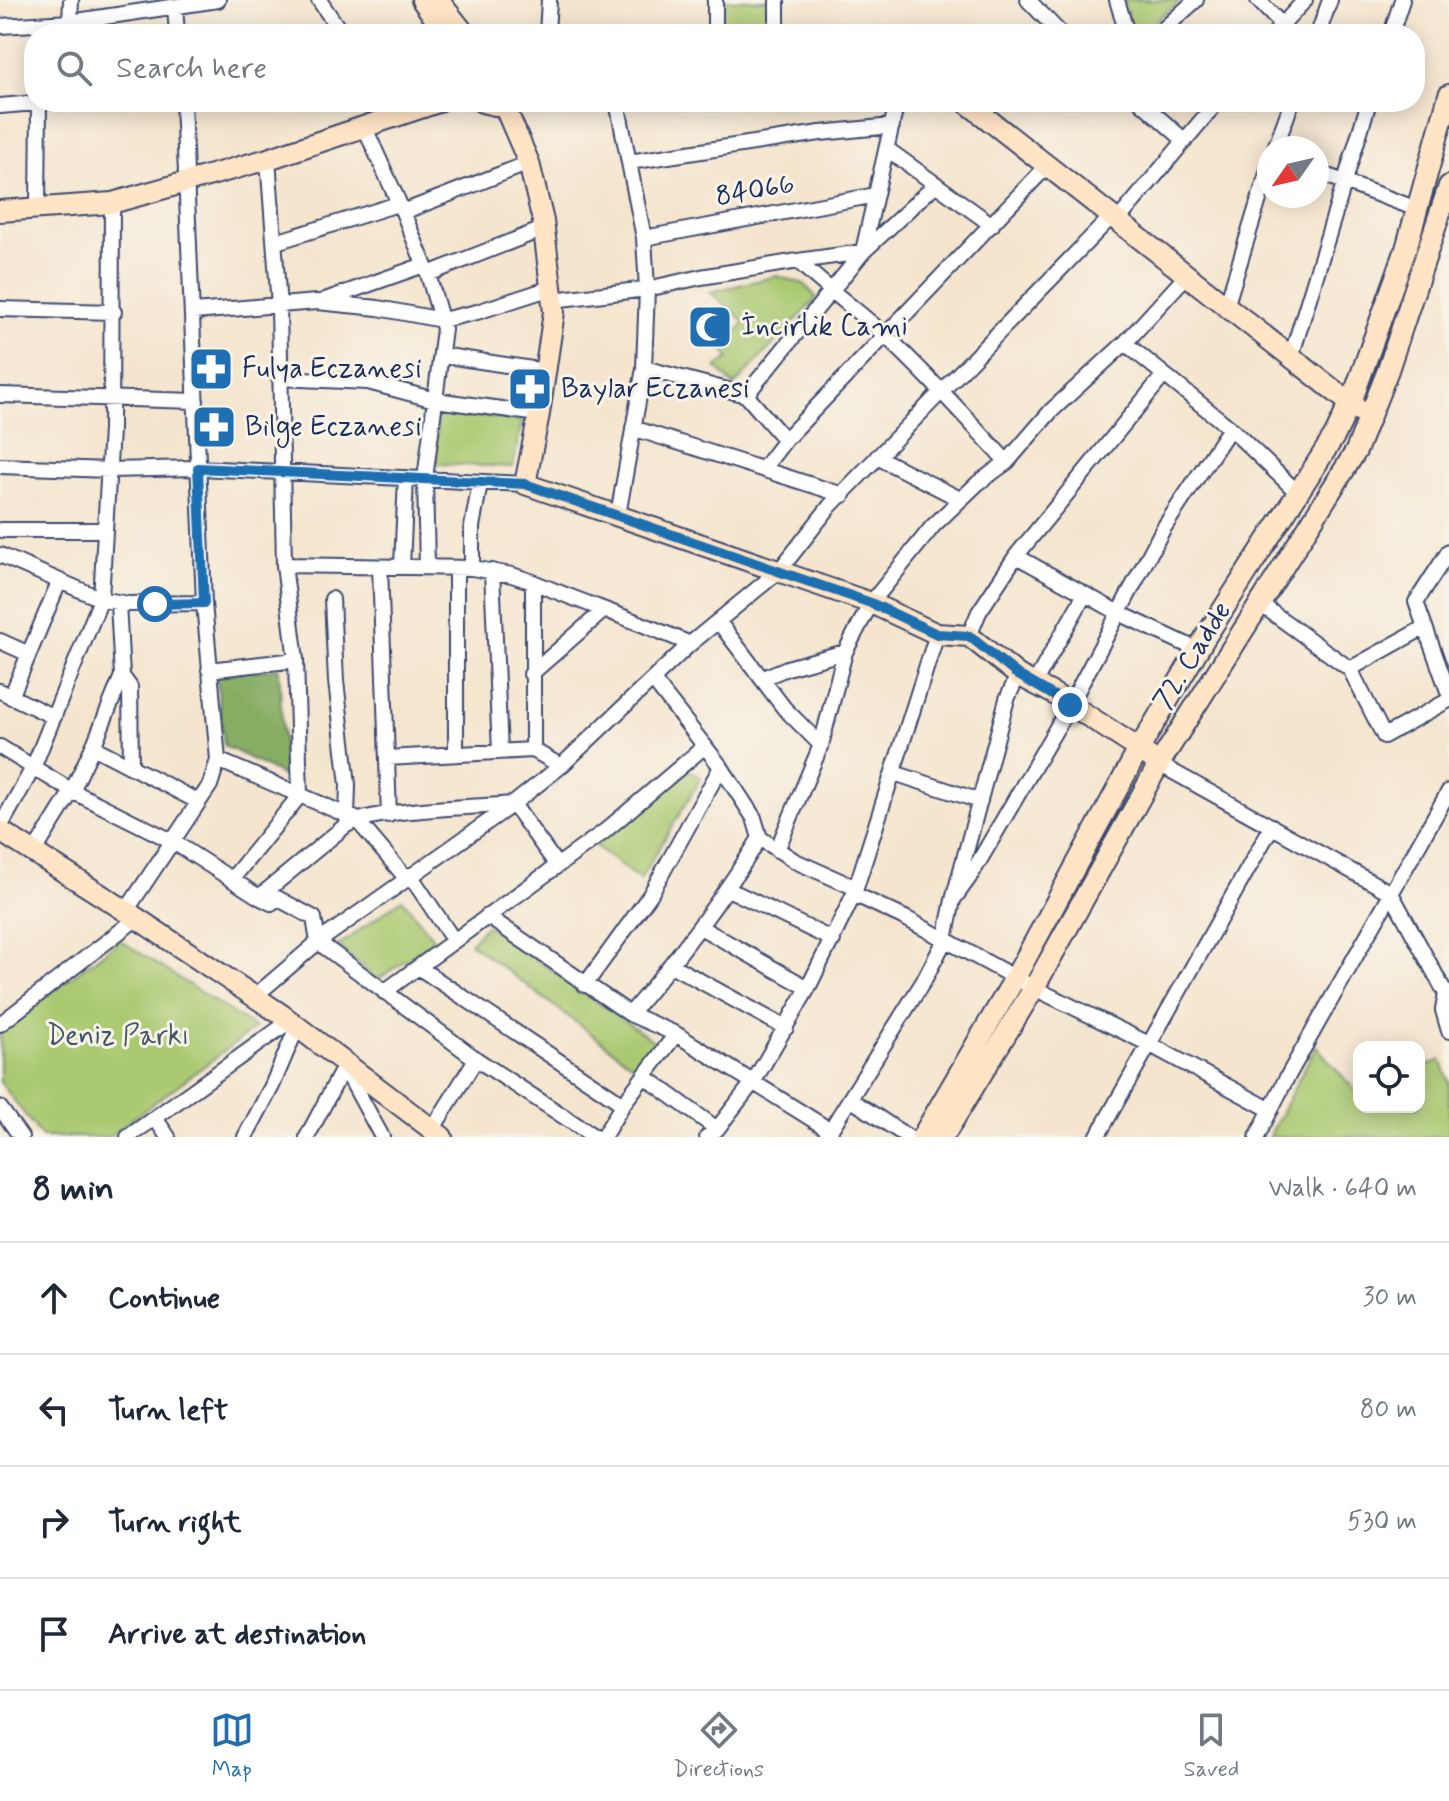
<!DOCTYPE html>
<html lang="en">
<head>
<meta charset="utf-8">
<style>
  body { margin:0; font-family:Mynerve,sans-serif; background:#f6f6f7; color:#1f2937 }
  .controls { position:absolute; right:24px; bottom:24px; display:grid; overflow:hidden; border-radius:16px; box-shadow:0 4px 20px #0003 }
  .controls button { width:72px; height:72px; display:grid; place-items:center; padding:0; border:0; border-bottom:2px solid #e0e1e3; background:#fff; color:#1f2937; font:40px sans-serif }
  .compass { position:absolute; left:1257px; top:136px; width:72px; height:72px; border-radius:50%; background:#fff; box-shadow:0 4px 20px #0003; rotate:236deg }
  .stop { position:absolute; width:24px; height:24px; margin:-18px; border:6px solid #1f6fb2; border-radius:50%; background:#fff }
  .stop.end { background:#1f6fb2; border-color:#fff; box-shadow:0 2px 8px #0008 }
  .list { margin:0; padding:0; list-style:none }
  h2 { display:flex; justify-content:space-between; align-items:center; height:104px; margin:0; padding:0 32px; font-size:34px }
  h2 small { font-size:26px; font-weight:400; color:#747a83 }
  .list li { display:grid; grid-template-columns:52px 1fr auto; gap:24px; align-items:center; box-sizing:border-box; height:112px; padding:0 32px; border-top:2px solid #e0e1e3 }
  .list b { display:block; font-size:30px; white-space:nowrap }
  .list em { font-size:26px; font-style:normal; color:#747a83 }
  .icon { flex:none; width:44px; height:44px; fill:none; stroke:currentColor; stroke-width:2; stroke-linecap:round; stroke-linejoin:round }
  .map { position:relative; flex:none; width:1449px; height:1137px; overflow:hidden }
  .search { position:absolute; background:#fff; box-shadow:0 4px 20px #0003; left:24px; right:24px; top:24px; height:88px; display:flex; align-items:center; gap:20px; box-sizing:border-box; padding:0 28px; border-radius:32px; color:#747a83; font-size:30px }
  .sheet { height:552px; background:#fff }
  nav { display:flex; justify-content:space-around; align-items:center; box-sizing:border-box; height:112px; border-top:2px solid #e0e1e3; background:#fff; font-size:22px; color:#747a83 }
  nav a { display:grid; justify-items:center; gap:4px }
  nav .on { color:#1f6fb2 }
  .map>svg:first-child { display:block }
  .green { fill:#aac971; stroke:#627c68; stroke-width:2 }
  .forest { fill:#87ad63; stroke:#516e60; stroke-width:2 }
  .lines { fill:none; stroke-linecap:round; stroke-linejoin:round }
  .street-casing { stroke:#3c4a6f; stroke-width:18 }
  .secondary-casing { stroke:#3c4a6f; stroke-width:24 }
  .street { stroke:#fff; stroke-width:14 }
  .secondary { stroke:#ffe4c6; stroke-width:20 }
  .route { stroke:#1f6fb2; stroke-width:10 }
  .labels { text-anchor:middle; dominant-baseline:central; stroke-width:6; stroke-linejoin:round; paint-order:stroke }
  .street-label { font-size:28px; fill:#1b2f5e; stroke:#f7f3e8 }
  .poi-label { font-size:28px; fill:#1b2f5e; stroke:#f7f3e8; text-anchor:start }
  .park-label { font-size:28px; fill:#3f5663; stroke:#f7f3e8 }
</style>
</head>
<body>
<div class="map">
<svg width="1449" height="1137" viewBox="0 0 1449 1137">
  <rect width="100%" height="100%" fill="#f7f3e8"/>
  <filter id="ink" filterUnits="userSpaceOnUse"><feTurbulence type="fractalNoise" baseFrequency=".0125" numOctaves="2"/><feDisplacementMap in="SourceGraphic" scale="16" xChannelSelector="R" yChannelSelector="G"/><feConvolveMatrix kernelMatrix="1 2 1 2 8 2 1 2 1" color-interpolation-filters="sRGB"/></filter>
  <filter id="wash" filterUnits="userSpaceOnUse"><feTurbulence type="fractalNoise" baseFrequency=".006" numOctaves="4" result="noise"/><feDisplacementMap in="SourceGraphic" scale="32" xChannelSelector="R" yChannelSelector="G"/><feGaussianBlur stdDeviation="1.8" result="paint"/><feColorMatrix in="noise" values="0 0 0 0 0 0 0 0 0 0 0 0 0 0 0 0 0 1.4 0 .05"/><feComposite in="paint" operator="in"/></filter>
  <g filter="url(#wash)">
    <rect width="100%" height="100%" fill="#f5e5ce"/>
    <path class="green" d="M720,0H771V34H720Z
      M1123,0H1182L1139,34L1132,27Z
      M777,276L804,284L817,298L734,386L716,367L729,358L722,349L745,322L710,292Z
      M437,411L522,421L513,467L437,464Z
      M687,768L701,778L640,880L595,846Z
      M402,899L435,940L377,980L338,946Z
      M486,925L658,1044L637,1068L470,943Z
      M120,940L255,1028L108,1137H42L0,1082V1032Z
      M1316,1046L1359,1095V1107H1419V1069L1441,1060L1449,1082V1137H1269Z"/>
    <path class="forest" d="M279,668L285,777L224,745L216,675Z"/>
  </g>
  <g filter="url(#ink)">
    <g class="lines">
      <g class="street-casing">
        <path id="street" d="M319,0L342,34
          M715,0V34
          M777,0V34
          M1028,0L1061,34
          M1117,0L1127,34
          M1258,0L1282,25
          M175,7L177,34
          M70,22L71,0
          M0,26L70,22L218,0
          M547,34L549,0
          M1158,34L1196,0
          M1274,34L1305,0
          M1318,34L1330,0
          M1391,34L1402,0
          M388,102L398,116
          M617,102L644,238L647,289L644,368L618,515
          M1141,102L1185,141
          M0,106L47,102
          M364,126L403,212L428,274L444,329L425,479L427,567
          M1275,148L1292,102
          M887,149L992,225
          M629,162L820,133L892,126
          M1317,172L1417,209
          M38,209L39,102
          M403,212L529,163
          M1118,220L1217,102
          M644,238L876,195
          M276,242L398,204
          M863,251L897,102
          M798,261L863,252
          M428,274L543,229
          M325,300L424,265
          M552,300L647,289L701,277L798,261C826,288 857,310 887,337C929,376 968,420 1007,462
          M1226,307L1269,167
          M0,309L114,312
          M193,312L317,302L378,308L442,320L477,312L551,288
          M1125,343L1230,428L1298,493
          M441,355L545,371
          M1291,357L1369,102
          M644,368L746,395L785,440
          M279,378L368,382L435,400L539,414
          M0,395L196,401
          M746,395L863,252L936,184
          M633,428L843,495
          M877,457L960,499
          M0,466L109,470L198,468L525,484
          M763,469L785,440L1048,165
          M0,530H105
          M1449,551L1416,602L1449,694
          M0,555L101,599L128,604L204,603
          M1016,556L1119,613L1198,650
          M284,565L472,568L512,575L533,582
          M402,566L406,478
          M380,567L389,815
          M456,568V753
          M472,568V527L480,483
          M492,571L500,752
          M332,599L336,681L348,785L347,816
          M1259,603L1350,669L1425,627
          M718,621L784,708L821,745
          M969,636L979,612L1016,556L1164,375
          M0,641L29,654
          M1350,669L1384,736L1449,700
          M209,670L296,660
          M531,674L603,611
          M122,676L130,687L131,765
          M763,678L787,668L845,652
          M653,680L721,767L754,818L760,838L795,861L856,888
          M1034,684L1085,594
          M0,691L54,717
          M11,697L59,582
          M0,747L72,791L172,841L259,897L271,903L277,898L314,918L318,942L476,1059L595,1137
          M93,747L199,802
          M533,750V582C586,604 638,621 690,644
          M387,758L533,750L561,766
          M218,760L356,819L406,878
          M1159,764L1391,893L1446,994
          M894,773L980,801
          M0,827L33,768L101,599L111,430L112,203
          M777,850L821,745L845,652L871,603L933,526L978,483L1007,462L1051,411L1125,343L1186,276
          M33,854L72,791L95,742L122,676L118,603
          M410,875L454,941
          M232,879L300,795L296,660L284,565L279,306L268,159
          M728,889L833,940
          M854,894L907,919L1034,988L1149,1044L1271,1110
          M259,897L345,826C375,808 473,808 513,804L556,864
          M953,900L971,875L1070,705L1163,529L1230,428
          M126,911L210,785L218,760L204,603L183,102
          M487,916L630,1014L676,1034L831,1131
          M700,927L808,988
          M671,965L786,1028
          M418,967L623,1104
          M585,985L650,895L721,767
          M384,992L605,831L705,746
          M1449,993L1446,994L1443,1010L1449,1031
          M254,997L318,942L513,804L561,766L690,644L779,571L830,506L1113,215
          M630,1014C678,958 721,900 760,838
          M0,1024L136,919
          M344,1067L382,1137
          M644,1076L717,1129
          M850,1099L908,1137
          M0,1108L21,1137
          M155,1118L168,1137
          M432,1130L476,1059
          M128,1137L290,1021
          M245,1137L272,1086L297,1027
          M307,1137L346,1063
          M603,1137L623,1104L676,1034
          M707,1137L717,1129L754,1081L808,988L854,894L937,634
          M826,1137L923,982L945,940L953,900L1007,699L1018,675
          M1097,1137L1272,826
          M1257,1137L1285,1081L1449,791"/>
      </g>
      <g class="secondary-casing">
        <path id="secondary" d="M422,0L446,34
          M438,0L465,34
          M482,102L495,105L504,102
          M966,102L1360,411
          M503,103L529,163L543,221L554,312L539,414L525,484L871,603L937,634L969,636L1018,675L1054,694L1139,749L1159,764
          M0,211L112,203L268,159L438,102
          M0,831L126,911L282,1015L442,1137
          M922,1137L1015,978L1139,749L1206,636L1335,435L1353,397L1406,249L1449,95
          M943,1137L1034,988L1159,764L1356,451L1388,370L1449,186"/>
      </g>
      <use href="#street" class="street"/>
      <use href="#secondary" class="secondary"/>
    </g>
  </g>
  <g class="lines" filter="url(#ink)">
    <path class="route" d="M155,604L204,603L198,468L525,484L871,603L937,634L969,636L1018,675L1070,705"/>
  </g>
  <defs>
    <g id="mosque-square" transform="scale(2.3)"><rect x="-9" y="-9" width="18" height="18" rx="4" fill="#1f6fb2" stroke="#f7f3e8"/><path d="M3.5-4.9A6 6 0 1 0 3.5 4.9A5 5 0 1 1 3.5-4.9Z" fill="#fff"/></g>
    <g id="pharmacy-square" transform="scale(2.3)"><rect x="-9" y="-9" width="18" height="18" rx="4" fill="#1f6fb2" stroke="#f7f3e8"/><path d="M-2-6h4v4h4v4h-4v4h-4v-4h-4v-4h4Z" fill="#fff"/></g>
  </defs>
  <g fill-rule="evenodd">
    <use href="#mosque-square" x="710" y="327"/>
    <use href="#pharmacy-square" x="211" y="369"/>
    <use href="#pharmacy-square" x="530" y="389"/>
    <use href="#pharmacy-square" x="214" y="427"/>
  </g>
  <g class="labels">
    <g class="street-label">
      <text transform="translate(755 191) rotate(-10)">84066</text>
      <text transform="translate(1193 656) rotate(-58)">72. Cadde</text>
    </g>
    <g class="poi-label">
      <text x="741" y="327">İncirlik Cami</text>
      <text x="242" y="369">Fulya Eczanesi</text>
      <text x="561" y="389">Baylar Eczanesi</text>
      <text x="245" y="427">Bilge Eczanesi</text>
    </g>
    <g class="park-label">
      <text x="118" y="1036">Deniz Parkı</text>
    </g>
  </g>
</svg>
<div class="controls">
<button><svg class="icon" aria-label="locate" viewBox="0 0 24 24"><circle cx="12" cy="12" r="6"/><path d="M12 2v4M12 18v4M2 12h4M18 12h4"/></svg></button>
</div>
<svg class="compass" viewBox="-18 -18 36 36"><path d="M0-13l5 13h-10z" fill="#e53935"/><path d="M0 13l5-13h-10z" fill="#747a83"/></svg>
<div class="stop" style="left:155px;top:604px"></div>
<div class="stop end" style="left:1070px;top:705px"></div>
<div class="search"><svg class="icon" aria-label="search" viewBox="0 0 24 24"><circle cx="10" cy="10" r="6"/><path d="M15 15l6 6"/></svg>Search here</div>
</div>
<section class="sheet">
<h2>8 min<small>Walk · 640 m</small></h2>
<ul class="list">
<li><svg class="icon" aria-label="ahead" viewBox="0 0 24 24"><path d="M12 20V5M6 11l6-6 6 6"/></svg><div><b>Continue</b></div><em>30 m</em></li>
<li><svg class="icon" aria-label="left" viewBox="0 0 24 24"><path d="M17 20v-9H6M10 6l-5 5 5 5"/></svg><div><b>Turn left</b></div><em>80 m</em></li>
<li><svg class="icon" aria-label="right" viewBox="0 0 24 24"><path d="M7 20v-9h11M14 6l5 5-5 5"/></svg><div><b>Turn right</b></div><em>530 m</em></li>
<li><svg class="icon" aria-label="arrive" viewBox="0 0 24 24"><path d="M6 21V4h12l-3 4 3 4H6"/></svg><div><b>Arrive at destination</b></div></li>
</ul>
</section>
<nav>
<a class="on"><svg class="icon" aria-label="map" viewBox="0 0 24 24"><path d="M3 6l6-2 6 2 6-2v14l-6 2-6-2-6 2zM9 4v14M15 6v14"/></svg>Map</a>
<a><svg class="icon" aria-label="directions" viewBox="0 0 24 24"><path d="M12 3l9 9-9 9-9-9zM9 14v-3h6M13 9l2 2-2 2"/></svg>Directions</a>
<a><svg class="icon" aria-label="saved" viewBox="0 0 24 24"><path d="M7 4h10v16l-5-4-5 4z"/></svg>Saved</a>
</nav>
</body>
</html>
